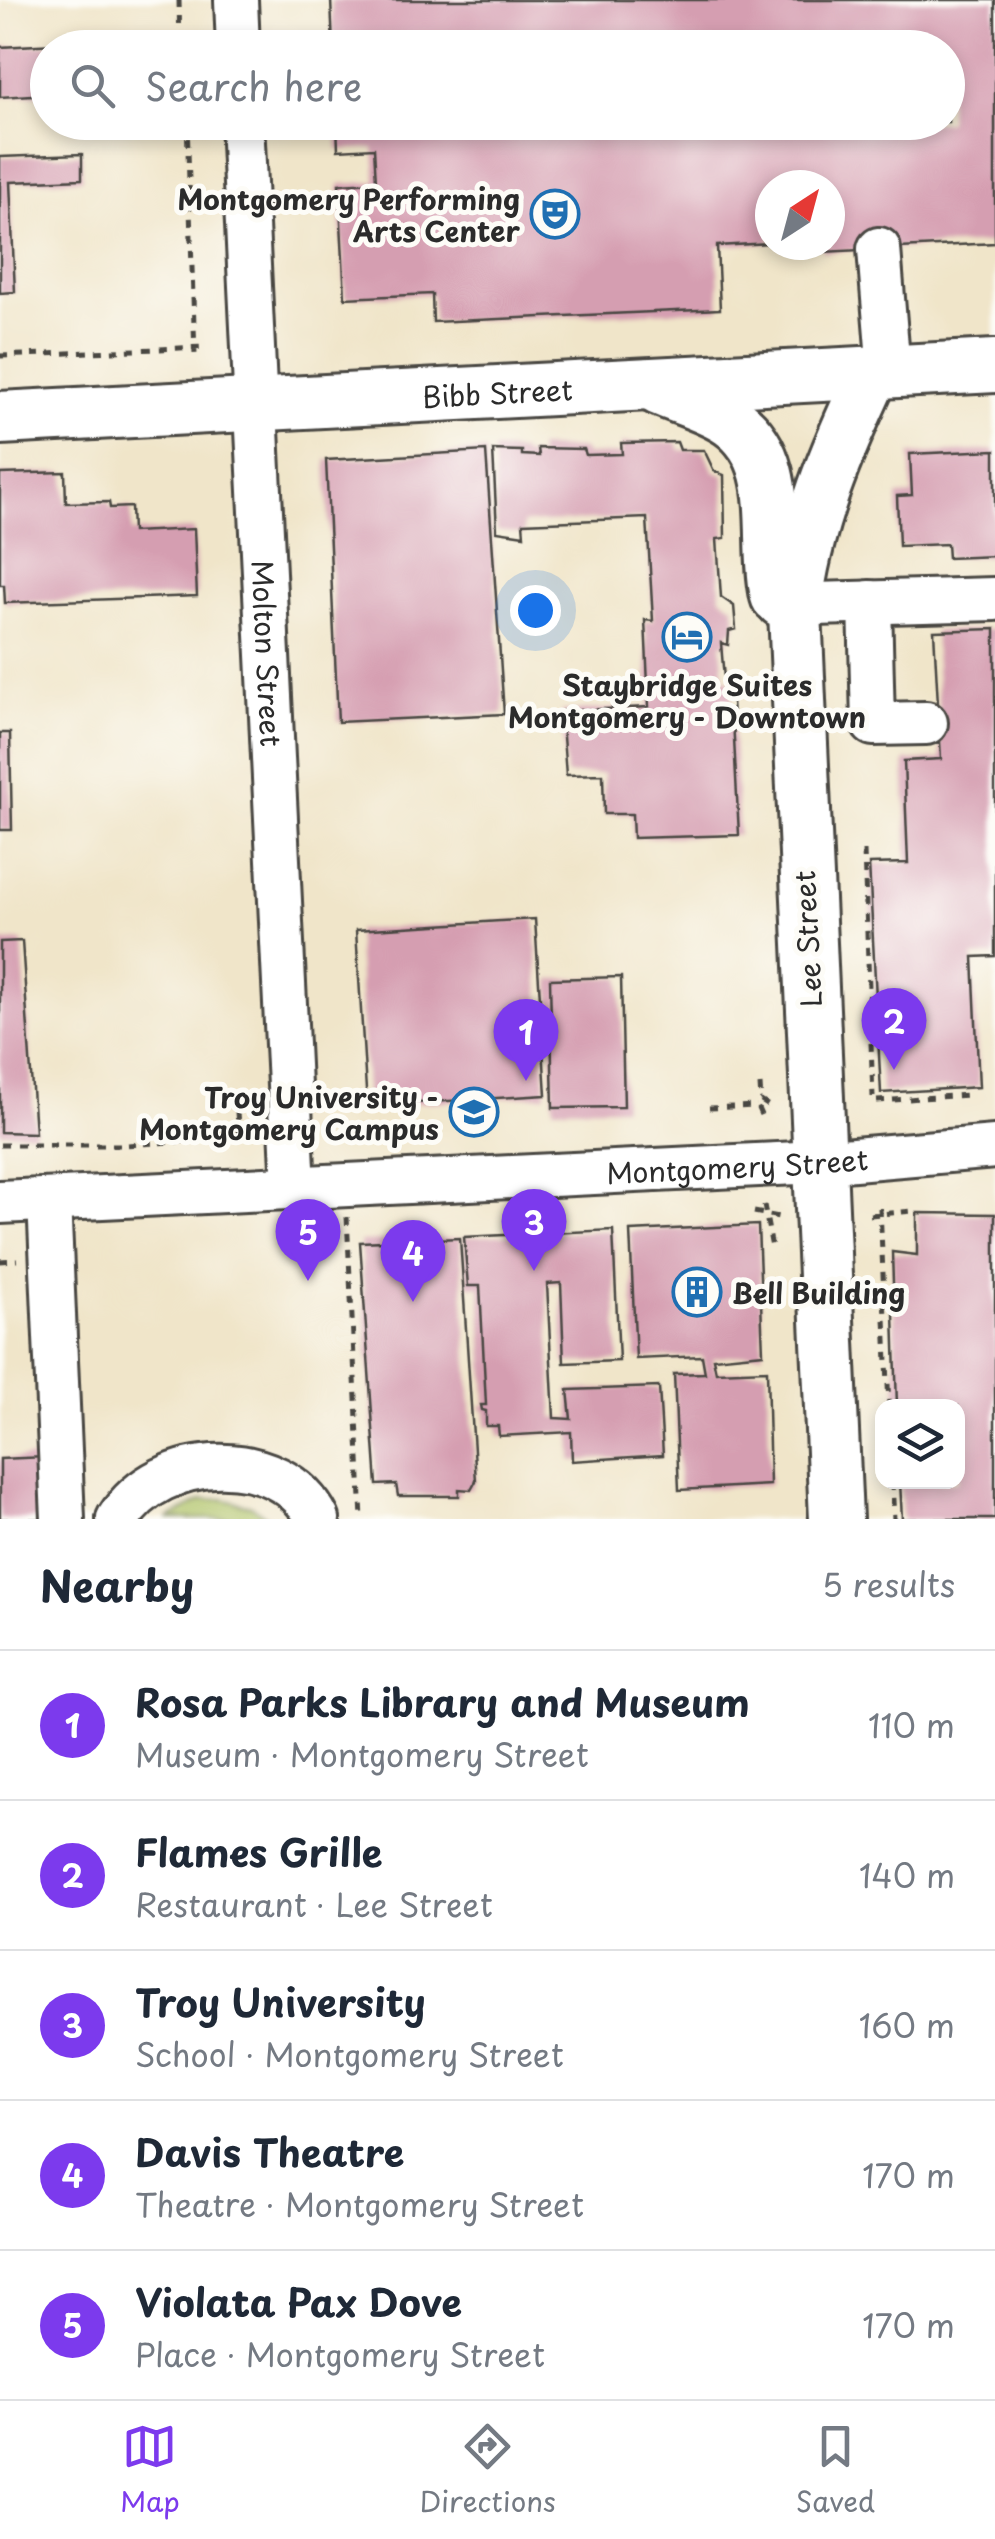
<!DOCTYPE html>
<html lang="en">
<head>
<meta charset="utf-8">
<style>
  body { margin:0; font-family:"Playpen Sans",sans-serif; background:#f2f2f3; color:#1f2937 }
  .controls { position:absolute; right:30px; bottom:30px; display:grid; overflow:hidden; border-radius:20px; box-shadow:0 5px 15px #0003 }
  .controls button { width:90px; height:90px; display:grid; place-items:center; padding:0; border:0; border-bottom:2px solid #e0e1e3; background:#fff; color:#1f2937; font:50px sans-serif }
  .compass { position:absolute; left:755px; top:170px; width:90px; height:90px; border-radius:50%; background:#fff; box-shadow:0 5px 15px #0003; rotate:36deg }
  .you { position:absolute; left:535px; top:610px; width:35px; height:35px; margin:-25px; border:8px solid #fff; border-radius:50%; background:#1a73e8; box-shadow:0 0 0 15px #1a73e833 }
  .badge { display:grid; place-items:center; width:65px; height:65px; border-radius:50%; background:#7c3aed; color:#fff; font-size:32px; font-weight:700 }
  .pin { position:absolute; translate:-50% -82px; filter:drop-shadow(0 2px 5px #0008) }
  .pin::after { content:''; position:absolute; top:52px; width:35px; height:30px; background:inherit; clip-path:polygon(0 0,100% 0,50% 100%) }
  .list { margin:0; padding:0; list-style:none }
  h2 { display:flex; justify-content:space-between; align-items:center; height:130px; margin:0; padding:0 40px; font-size:42px }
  h2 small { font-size:32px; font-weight:400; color:#747a83 }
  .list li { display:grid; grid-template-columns:65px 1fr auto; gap:30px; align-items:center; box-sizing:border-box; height:150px; padding:0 40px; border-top:2px solid #e0e1e3 }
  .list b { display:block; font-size:38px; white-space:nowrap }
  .list p { margin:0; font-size:32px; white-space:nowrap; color:#747a83 }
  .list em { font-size:32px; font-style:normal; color:#747a83 }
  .icon { flex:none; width:55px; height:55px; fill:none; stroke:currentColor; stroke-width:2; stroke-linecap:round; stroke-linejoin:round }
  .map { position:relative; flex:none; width:995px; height:1519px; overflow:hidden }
  .search { position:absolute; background:#fff; box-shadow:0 5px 15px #0003; left:30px; right:30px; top:30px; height:110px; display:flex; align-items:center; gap:25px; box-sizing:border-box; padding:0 35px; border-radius:55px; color:#747a83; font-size:38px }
  .sheet { height:880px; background:#fff }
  nav { display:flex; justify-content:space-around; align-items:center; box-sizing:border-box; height:140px; border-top:2px solid #e0e1e3; background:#fff; font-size:28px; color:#747a83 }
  nav a { display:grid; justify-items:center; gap:5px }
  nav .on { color:#7c3aed }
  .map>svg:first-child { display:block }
  .green { fill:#afc266; stroke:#6d7648; stroke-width:2.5 }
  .building { fill:#d59eb1 }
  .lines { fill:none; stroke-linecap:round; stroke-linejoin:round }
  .minor-casing { stroke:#494743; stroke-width:48 }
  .major-casing { stroke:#494743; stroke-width:58 }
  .path { stroke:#494743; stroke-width:5; stroke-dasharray:8 8; stroke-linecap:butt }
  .minor { stroke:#fff; stroke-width:42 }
  .major { stroke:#fff; stroke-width:52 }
  .labels { text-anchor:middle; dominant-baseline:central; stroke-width:10; stroke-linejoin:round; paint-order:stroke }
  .poi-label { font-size:28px; font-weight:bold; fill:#2b2b2b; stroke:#fdfcf7; text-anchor:end }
  .street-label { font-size:28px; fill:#2b2b2b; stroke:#fdfcf7 }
</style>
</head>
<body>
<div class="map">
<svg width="995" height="1519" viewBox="0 0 995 1519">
  <rect width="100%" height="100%" fill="#fdfcf7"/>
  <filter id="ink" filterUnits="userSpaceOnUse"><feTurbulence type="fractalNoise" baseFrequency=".01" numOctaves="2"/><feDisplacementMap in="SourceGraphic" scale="20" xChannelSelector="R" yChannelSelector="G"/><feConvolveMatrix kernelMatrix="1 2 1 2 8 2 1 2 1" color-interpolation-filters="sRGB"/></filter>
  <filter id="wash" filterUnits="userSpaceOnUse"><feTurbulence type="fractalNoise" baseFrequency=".0048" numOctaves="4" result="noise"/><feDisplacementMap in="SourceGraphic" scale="40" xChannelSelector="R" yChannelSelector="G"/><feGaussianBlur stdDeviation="2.25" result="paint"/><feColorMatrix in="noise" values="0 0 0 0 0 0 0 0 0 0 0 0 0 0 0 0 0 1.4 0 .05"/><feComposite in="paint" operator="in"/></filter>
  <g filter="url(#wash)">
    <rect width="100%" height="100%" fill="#f0e5c9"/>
    <path class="green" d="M222,1499L251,1506L270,1519H167L202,1500Z"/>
    <g id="blocks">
      <path class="building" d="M331,0H995V243L823,252V245H830V185H770V243L717,246L720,309L433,322L432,294L345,298L339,184L376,182L374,148L338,150L337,122H948V48H333Z
        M170,38L172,48H48V94L0,97V47Z
        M82,154V179L10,182L15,292L0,293V157Z
        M677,442L680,450H704L714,471L724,475L725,538L717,539L721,597L734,606L736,629L729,631L728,645L721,643L724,679L731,681L739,835L633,838L632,814H604L603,774L566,775L561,711L649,707L645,620L653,621L647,518L523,523L524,535L497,531L493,450L522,451V455L539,456L538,448L584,449L586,455L622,454L621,443Z
        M995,450V556L948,558L947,544L899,546L897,496L912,495L910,454Z
        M486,451L504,714L338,722L326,460Z
        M65,472L66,503L109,502L110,508L131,507L132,532L194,529L197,596L5,603L4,585H0V474Z
        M995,629V956L973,957L979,1087L881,1093L869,864L908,863L904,761L941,759L934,631Z
        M0,733H10L12,830H0Z
        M535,919L546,1095L367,1106L356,930Z
        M22,941L35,1133L0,1132V942Z
        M621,977L624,1107L553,1108L550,979Z
        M917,1213L995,1214V1519H902L900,1482H958V1406H897L892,1252L917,1255Z
        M758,1225L763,1353L713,1358L716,1372L767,1370L770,1485L679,1490L674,1374L705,1373L702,1356L636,1359L630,1231Z
        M613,1230L619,1361L564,1363L561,1283L547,1284L554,1418L571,1419L568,1390L659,1387L663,1455L572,1461L571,1432L499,1436L498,1426H486V1411L482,1410L481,1405H486L480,1286H468L464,1237Z
        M460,1238L476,1481L471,1490L459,1489V1496H398L396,1484L377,1485L360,1242Z
        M46,1457L50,1519H0V1459Z"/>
    </g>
  </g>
  <g filter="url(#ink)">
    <use href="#blocks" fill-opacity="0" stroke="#494743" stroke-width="2.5"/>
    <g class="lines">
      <g class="minor-casing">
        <g id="minor">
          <path d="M236,0L238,48"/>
          <path id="s1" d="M242,122L294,1188"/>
          <path d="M879,249L889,372"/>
          <path d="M870,602L873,724L926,723"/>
          <path d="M779,605L995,599"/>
          <path d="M49,1200L63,1519"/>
          <path id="s2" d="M0,1202L819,1162L995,1147"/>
          <path d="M118,1519C160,1450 281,1446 318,1519"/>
        </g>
      </g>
      <g class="major-casing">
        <g id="major">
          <path d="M659,389C682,399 711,407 731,421C788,461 764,537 777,596"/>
          <path id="s3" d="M0,418L995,366"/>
          <path d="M836,1519L795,611C805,524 836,452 873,373"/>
        </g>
      </g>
      <path class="path" d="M179,0L180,48
        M187,122L195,355
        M0,356L203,347
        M864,851L873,1097
        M760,1085L761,1101
        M877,1101L968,1095
        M709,1108L757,1106
        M237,1112L239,1141
        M761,1115L757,1106L761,1101L769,1106
        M0,1145H126L234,1138L243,1132
        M764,1205L772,1248
        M880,1208L889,1406
        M754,1212L779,1217
        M870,1215L912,1211
        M347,1217L362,1519
        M0,1261L17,1260
        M892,1482L894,1519"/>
      <use href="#minor" class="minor"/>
      <use href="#major" class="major"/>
    </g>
  </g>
  <defs>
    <g id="theatre-ring" transform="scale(2.5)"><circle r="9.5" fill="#fdfcf7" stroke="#1f6fb2" stroke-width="1.5"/><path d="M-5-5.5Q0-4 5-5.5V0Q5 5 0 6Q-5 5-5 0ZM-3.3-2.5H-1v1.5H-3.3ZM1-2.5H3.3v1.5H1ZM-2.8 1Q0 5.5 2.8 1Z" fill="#1f6fb2"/></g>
    <g id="hotel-ring" transform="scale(2.5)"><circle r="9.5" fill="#fdfcf7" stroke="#1f6fb2" stroke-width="1.5"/><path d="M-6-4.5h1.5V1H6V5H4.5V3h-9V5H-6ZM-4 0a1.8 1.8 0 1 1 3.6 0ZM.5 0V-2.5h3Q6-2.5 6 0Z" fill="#1f6fb2"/></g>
    <g id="university-ring" transform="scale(2.5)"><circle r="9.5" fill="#fdfcf7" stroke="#1f6fb2" stroke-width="1.5"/><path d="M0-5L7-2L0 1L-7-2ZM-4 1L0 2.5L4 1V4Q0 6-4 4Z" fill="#1f6fb2"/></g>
    <g id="building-ring" transform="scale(2.5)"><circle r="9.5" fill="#fdfcf7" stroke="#1f6fb2" stroke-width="1.5"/><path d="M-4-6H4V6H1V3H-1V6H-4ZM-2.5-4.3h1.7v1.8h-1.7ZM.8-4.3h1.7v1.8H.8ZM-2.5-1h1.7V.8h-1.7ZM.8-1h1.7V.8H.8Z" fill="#1f6fb2"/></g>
  </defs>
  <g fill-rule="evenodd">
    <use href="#theatre-ring" x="555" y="214"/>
    <use href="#hotel-ring" x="687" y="637"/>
    <use href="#university-ring" x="474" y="1112"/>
    <use href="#building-ring" x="697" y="1292"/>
  </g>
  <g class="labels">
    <g class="poi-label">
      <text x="520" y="198">Montgomery Performing<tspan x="520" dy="32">Arts Center</tspan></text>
      <text x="687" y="684" text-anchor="middle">Staybridge Suites<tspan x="687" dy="32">Montgomery - Downtown</tspan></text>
      <text x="439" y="1096">Troy University -<tspan x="439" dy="32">Montgomery Campus</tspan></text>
      <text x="732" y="1292" text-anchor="start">Bell Building</text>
    </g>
    <g class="street-label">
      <text stroke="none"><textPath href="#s3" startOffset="498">Bibb Street</textPath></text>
      <text stroke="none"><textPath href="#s1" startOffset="532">Molton Street</textPath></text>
      <text transform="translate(807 939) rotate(-93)">Lee Street</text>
      <text stroke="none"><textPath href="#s2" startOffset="738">Montgomery Street</textPath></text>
    </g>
  </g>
</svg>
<div class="controls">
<button><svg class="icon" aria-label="layers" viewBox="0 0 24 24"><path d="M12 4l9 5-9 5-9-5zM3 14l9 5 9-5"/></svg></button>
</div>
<svg class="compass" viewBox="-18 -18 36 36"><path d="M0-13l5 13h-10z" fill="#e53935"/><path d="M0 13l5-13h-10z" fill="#747a83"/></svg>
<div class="you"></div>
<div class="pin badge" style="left:526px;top:1081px">1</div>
<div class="pin badge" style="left:894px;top:1070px">2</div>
<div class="pin badge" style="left:534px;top:1271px">3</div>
<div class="pin badge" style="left:413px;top:1302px">4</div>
<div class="pin badge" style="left:308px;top:1281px">5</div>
<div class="search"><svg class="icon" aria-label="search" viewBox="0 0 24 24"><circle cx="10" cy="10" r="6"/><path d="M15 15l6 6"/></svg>Search here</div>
</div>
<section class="sheet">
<h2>Nearby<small>5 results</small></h2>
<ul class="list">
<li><span class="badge">1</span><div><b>Rosa Parks Library and Museum</b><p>Museum · Montgomery Street</p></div><em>110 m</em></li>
<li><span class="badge">2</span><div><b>Flames Grille</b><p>Restaurant · Lee Street</p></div><em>140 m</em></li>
<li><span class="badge">3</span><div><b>Troy University</b><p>School · Montgomery Street</p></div><em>160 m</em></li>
<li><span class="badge">4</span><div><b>Davis Theatre</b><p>Theatre · Montgomery Street</p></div><em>170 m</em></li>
<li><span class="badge">5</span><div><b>Violata Pax Dove</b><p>Place · Montgomery Street</p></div><em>170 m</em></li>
</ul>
</section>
<nav>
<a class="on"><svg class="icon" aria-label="map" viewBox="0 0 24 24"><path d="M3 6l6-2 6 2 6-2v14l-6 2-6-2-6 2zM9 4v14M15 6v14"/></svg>Map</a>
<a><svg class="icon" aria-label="directions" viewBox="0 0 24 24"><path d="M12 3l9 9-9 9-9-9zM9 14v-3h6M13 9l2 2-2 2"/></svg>Directions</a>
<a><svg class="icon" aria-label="saved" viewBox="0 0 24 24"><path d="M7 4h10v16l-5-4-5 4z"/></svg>Saved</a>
</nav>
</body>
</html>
